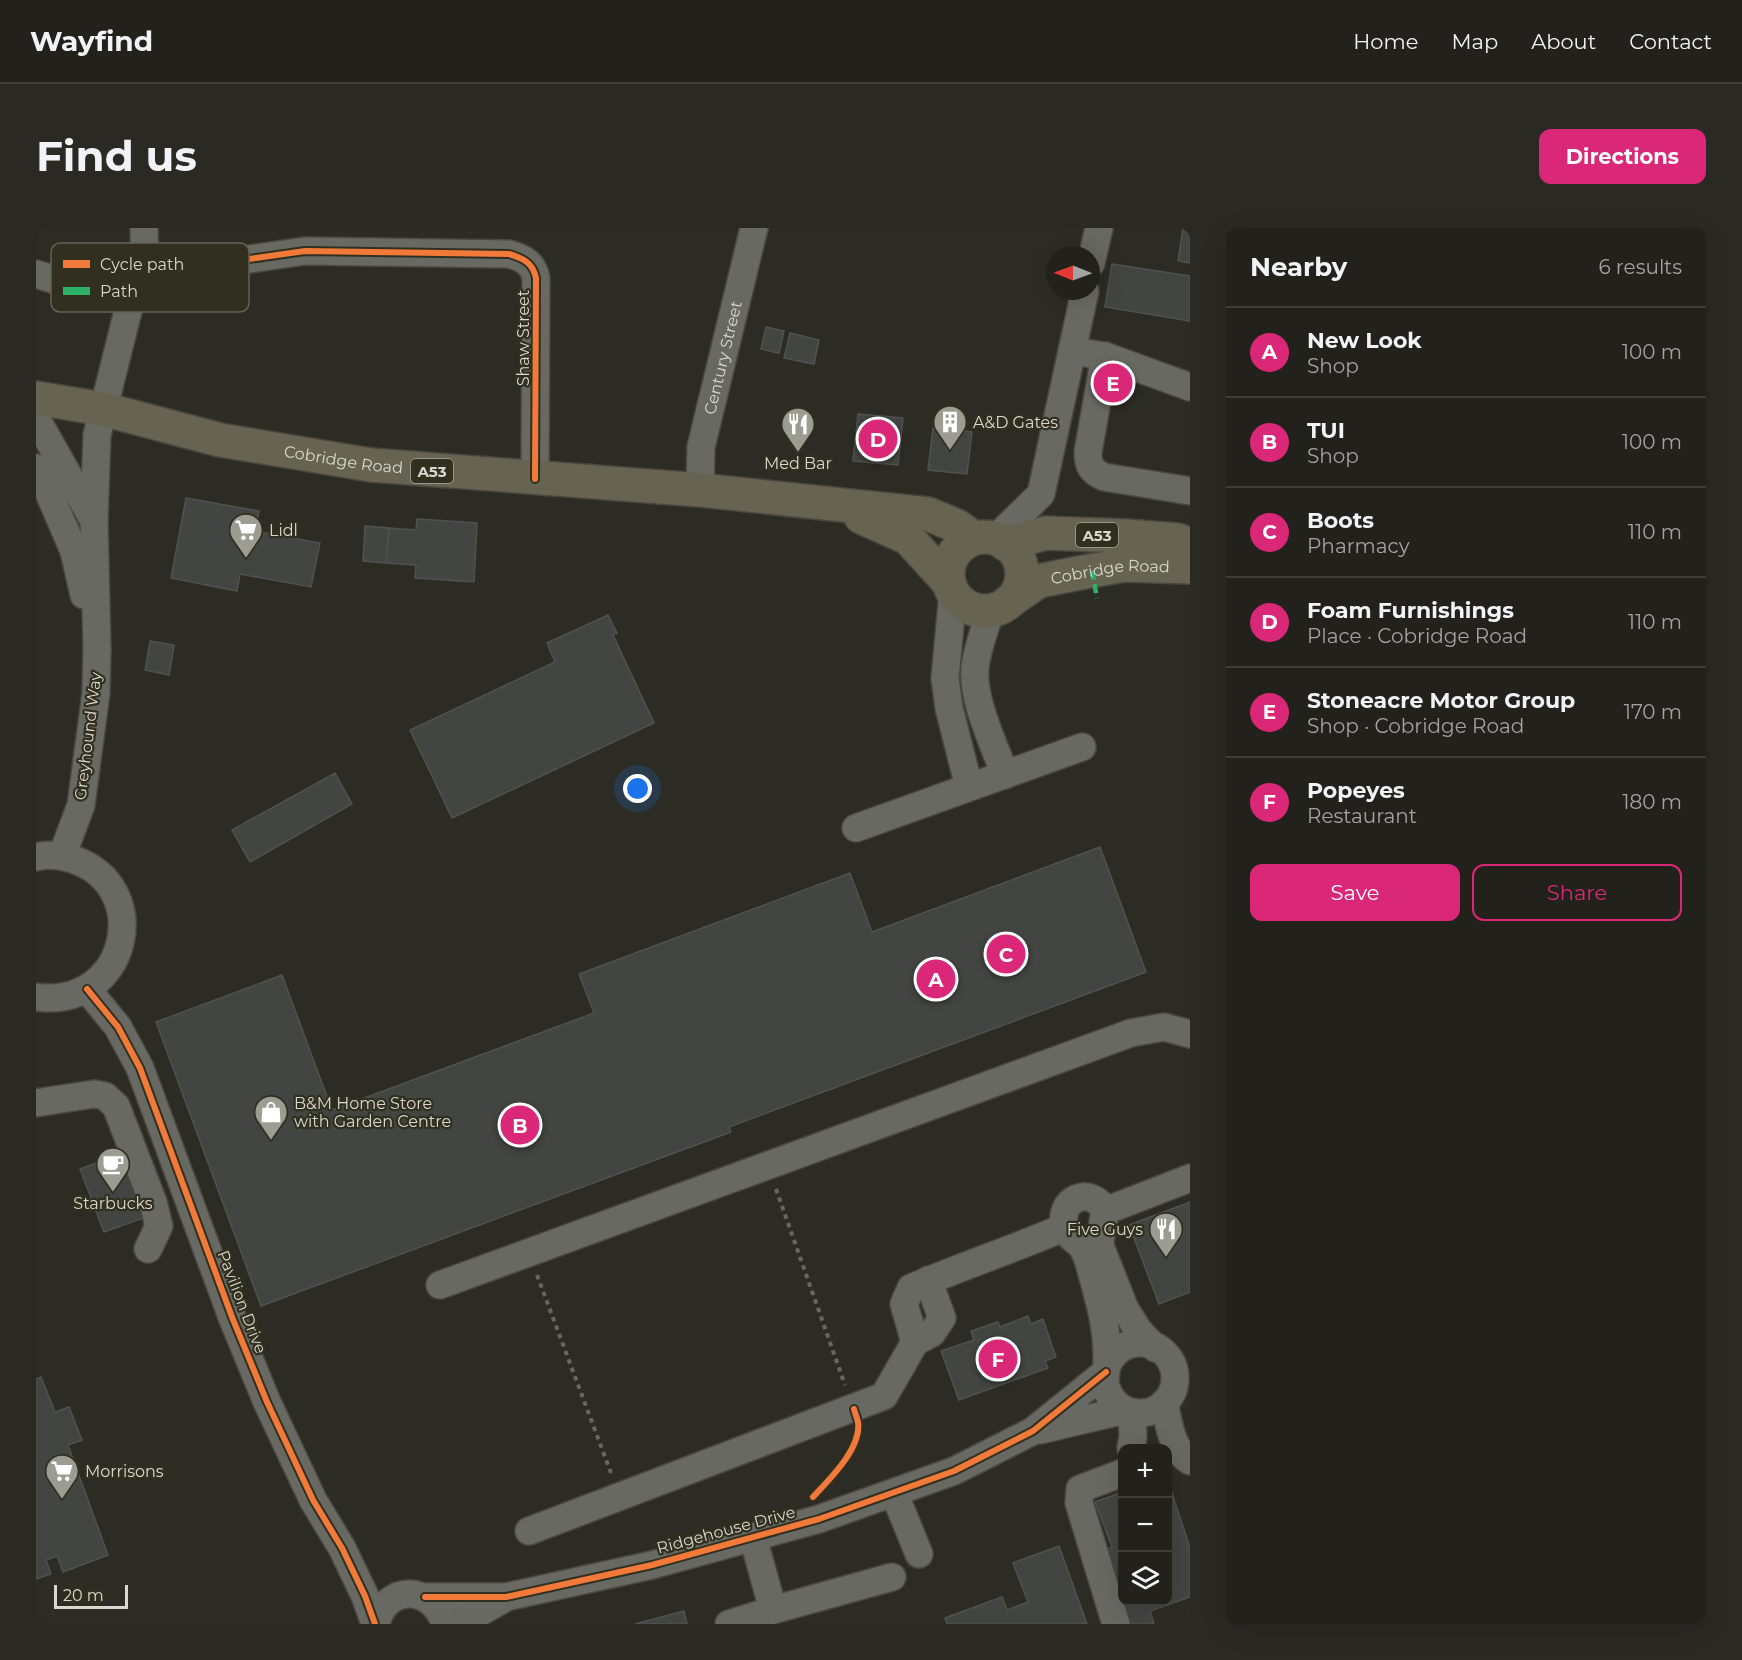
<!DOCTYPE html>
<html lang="en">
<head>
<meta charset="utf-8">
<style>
  body { margin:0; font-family:Montserrat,sans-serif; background:#2a2924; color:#f1f3f6 }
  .controls { position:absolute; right:18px; bottom:18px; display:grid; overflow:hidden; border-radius:12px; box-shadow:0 6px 24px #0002 }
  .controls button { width:54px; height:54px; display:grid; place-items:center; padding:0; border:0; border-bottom:2px solid #3f3e3a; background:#22211b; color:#f1f3f6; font:30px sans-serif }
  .compass { position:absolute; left:1010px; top:18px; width:54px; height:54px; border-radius:50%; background:#22211b; box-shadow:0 6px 24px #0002; rotate:271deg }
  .scale { position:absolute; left:18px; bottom:15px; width:74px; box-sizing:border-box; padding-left:6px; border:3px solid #d9d8ce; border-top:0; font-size:16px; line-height:21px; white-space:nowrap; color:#d9d8ce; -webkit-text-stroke:4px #313020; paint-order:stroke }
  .you { position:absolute; left:602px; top:561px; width:21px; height:21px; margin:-15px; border:4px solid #fff; border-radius:50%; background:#1a73e8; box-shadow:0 0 0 9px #1a73e833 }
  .badge { display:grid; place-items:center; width:39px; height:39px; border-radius:50%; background:#db2777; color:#fff; font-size:20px; font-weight:700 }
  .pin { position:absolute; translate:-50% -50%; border:3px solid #fff; box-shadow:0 2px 6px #0006 }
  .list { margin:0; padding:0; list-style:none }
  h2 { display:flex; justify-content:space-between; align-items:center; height:78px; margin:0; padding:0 24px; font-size:26px }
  h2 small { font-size:20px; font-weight:400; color:#a2a3a3 }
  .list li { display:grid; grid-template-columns:39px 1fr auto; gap:18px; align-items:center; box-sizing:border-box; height:90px; padding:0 24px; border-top:2px solid #3f3e3a }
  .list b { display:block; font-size:22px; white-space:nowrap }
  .list p { margin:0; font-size:20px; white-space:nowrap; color:#a2a3a3 }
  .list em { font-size:20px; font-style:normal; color:#a2a3a3 }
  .actions { display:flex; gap:12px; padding:18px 24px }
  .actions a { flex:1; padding:14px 0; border:2px solid #db2777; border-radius:12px; text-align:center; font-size:21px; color:#db2777 }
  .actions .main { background:#db2777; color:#fff }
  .icon { flex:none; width:33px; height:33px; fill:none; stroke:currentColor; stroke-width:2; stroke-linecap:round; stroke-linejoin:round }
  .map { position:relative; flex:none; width:1154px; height:1396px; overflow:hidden; border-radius:12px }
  header { display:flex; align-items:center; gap:36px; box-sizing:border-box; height:84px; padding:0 30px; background:#22211b; border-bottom:2px solid #3f3e3a }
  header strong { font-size:28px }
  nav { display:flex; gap:33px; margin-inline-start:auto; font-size:21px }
  .intro { display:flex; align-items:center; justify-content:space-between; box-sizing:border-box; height:144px; padding:0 36px }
  h1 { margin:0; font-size:42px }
  .button { padding:15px 27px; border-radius:12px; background:#db2777; color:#fff; font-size:21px; font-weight:700 }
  main { display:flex; gap:36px; padding:0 36px }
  aside { flex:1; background:#22211b; border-radius:12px; box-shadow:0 6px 24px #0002 }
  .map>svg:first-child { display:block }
  .building { fill:#424542; stroke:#4f5251; stroke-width:1.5 }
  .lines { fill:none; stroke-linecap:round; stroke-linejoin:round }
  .minor-casing { stroke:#484740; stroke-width:30 }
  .highway-casing { stroke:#484740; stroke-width:36 }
  .path { stroke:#676760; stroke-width:4; stroke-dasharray:4.5 4.5; stroke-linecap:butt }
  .minor { stroke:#696963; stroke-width:27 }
  .highway { stroke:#666451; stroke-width:33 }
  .quiet { stroke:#2db169; stroke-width:4.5; stroke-dasharray:9 4.5; stroke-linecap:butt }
  .cycleway-casing { stroke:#313020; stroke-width:10 }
  .cycleway { stroke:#f17a3a; stroke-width:6 }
  .labels { text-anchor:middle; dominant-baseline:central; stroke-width:4.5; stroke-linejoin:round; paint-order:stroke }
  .shield { fill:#313020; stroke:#a7a69a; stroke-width:1.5 }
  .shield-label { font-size:15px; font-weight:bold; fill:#d9d8ce }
  .street-label { font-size:16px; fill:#d9d8ce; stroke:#313020 }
  .poi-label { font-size:16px; fill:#d9d8ce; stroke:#313020; text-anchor:start }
  .key { fill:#313020; stroke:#636254; stroke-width:1.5 }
  .key-label { font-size:16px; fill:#d9d8ce }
</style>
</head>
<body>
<header>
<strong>Wayfind</strong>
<nav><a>Home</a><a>Map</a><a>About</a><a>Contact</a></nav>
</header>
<div class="intro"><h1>Find us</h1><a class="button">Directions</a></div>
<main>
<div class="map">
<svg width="1154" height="1396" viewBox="0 0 1154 1396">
  <rect width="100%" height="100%" fill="#2d2c24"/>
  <path class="building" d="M1147,0H1154V35L1142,33Z
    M1076,36L1154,48V93L1069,79Z
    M730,99L748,103L743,125L725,121Z
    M754,105L783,112L778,136L748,130Z
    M822,186L867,190L862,237L817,233Z
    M897,200L936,204L931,246L892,242Z
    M150,270L223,283L219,303L284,315L275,359L204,346L201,363L135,350Z
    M381,291L441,295L438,354L379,350L380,337L350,335L353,300L380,302Z
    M329,298L353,300L350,335L327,333Z
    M572,387L581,405L577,407L618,495L416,590L374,502L519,434L511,415Z
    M114,413L138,417L133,447L109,442Z
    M299,545L316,576L214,634L196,602Z
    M1064,619L1110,744L693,899L695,904L225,1078L120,794L246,747L296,882L558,785L543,746L814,645L836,704Z
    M86,925L110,989L68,1004L44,941Z
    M1154,974V1064L1123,1076L1093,997Z
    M992,1088L995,1096L1007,1091L1020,1129L1009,1133L1012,1140L923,1172L905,1123L938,1112L935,1103L962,1094L964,1099Z
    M5,1149L19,1184L33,1179L46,1212L32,1217L72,1327L27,1344L21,1328L10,1332L15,1346L0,1351V1151Z
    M1132,1253L1154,1320V1369L1114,1383L1118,1396H1094L1069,1323L1076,1319L1059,1274L1086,1264V1374H1132Z
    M1023,1318L1051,1396H911L909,1390L966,1369L971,1382L992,1374L977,1335Z
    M648,1383L651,1396H599Z"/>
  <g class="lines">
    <g class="minor-casing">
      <g id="minor">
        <path d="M1055,35L1063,0"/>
        <path d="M0,46L94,75"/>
        <path d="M109,46L269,23L473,26C487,30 497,35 500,50L499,251"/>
        <path d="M1036,123L1069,128L1052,224C1052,237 1055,243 1068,249L1154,263"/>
        <path d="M1069,128L1154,159"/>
        <path d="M0,190L58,293L61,421L60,465L45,577L26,628"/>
        <path d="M0,240L4,244L38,323L48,367"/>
        <path id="s1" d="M664,262L665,219L718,0"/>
        <path d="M58,293L61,207L94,75L109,46L108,0"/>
        <path d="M960,310L1005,266L1049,63"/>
        <path d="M917,365L909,450L913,480L933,559"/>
        <path d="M955,382C949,401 941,420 939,440C936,472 958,516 969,547"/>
        <path d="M820,600L1046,519"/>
        <path d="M0,629C12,626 24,627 36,631C120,658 92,782 0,769"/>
        <path d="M51,761L82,799L104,840L196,1089L231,1174L277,1272L306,1320L329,1368L339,1396"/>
        <path d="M0,875L58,866L69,868L80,878L117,974L123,998L112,1021"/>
        <path d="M1069,983L1154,950"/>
        <path d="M404,1057L1095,805L1128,799L1154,806"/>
        <path d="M879,1114L868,1076L875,1060C926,1038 978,1021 1029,999"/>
        <circle cx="1104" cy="1150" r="35"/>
        <path d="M1071,1137C1072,1103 1065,1078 1056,1046C1054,1038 1051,1027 1047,1020C1041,1012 1032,1010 1029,999C1021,971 1055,956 1069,983L1065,1005L1064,1018L1089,1081L1102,1102L1119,1120"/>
        <path d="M1128,1175C1133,1195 1135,1221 1154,1233"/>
        <path d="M1004,1202L1089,1182"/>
        <path d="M1095,1220L1097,1208L1096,1184"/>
        <path d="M858,1265L883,1326"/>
        <path d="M493,1303L848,1168L879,1114L896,1105L906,1090L892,1052"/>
        <path d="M717,1309L737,1382"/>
        <path d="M389,1369H470L616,1337L783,1291L918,1243L997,1203L1070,1144"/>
        <path d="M340,1396C350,1355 397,1357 409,1396"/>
        <path d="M424,1396L467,1371"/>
        <path d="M693,1396L737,1382L856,1349"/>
        <path d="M1080,1396L1043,1275L1044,1261L1086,1245"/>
      </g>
    </g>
    <g class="highway-casing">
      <g id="highway">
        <path id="s2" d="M0,170L67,181L184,212L335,237L664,262L892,286L921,298L938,310"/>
        <path d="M825,289L872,310L913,355"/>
        <circle cx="949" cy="346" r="37"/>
        <path d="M969,316L1010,305L1090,308L1141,312L1154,316"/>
        <path id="s3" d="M971,375L1003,353L1043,345L1088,337L1154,339"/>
      </g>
    </g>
    <path class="path" d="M740,961L809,1157
      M501,1047L575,1245"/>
    <use href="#minor" class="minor"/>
    <use href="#highway" class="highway"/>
    <path class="quiet" d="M1056,343L1061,370"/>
    <g class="cycleway-casing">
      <path id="cycleway" d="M109,46L269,23L473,26C487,30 497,35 500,50L499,251
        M51,761L82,799L104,840L196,1089L231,1174L277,1272L306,1320L329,1368L339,1396
        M777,1269C793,1252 826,1220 822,1194C821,1190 819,1185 818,1181
        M389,1369H470L616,1337L783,1291L918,1243L997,1203L1070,1144"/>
    </g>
    <use href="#cycleway" class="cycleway"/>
  </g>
  <defs>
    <g id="building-pin" transform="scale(1.725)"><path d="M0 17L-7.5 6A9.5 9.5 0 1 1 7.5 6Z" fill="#9d9c92" stroke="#313020"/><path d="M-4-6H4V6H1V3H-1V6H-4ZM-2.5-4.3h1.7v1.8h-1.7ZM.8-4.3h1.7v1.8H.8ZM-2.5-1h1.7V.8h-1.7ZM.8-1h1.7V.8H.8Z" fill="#fff"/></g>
    <g id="restaurant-pin" transform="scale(1.725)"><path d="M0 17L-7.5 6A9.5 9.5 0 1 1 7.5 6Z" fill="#9d9c92" stroke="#313020"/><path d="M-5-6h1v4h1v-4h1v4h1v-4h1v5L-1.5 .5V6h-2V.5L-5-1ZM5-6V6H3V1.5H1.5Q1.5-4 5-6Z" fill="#fff"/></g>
    <g id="supermarket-pin" transform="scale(1.725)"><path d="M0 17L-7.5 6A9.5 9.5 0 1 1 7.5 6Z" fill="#9d9c92" stroke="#313020"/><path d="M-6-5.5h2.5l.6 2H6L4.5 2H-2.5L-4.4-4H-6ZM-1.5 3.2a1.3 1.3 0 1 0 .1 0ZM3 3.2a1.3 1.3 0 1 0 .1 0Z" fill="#fff"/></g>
    <g id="shop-pin" transform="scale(1.725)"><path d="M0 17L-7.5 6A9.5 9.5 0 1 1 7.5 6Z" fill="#9d9c92" stroke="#313020"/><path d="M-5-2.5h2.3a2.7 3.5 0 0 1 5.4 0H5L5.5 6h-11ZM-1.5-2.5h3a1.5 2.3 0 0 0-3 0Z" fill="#fff"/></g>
    <g id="cafe-pin" transform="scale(1.725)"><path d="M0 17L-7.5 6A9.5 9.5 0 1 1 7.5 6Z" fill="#9d9c92" stroke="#313020"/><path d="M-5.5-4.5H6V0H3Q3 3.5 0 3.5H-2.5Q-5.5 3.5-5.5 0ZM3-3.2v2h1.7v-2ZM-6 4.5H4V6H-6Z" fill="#fff"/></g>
  </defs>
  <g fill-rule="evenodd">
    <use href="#building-pin" x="914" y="194"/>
    <use href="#restaurant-pin" x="762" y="196"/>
    <use href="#supermarket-pin" x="210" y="302"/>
    <use href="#shop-pin" x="235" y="884"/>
    <use href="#cafe-pin" x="77" y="936"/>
    <use href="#restaurant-pin" x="1130" y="1001"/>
    <use href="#supermarket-pin" x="26" y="1243"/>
  </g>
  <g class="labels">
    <g class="shield">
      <rect x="375" y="231" width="42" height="24" rx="4.5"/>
      <rect x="1040" y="295" width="42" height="24" rx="4.5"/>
    </g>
    <g class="shield-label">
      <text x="396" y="243">A53</text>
      <text x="1061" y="307">A53</text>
    </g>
    <g class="street-label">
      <text transform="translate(487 110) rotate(-90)">Shaw Street</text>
      <text stroke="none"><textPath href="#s1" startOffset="135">Century Street</textPath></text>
      <text stroke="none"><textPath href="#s2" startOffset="314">Cobridge Road</textPath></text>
      <text stroke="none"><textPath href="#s3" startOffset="111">Cobridge Road</textPath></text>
      <text transform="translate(52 508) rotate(-83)">Greyhound Way</text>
      <text transform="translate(206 1074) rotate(69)">Pavilion Drive</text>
      <text transform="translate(690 1302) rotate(-15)">Ridgehouse Drive</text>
    </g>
    <g class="poi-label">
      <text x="937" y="194">A&amp;D Gates</text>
      <text x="762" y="235" text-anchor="middle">Med Bar</text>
      <text x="233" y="302">Lidl</text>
      <text x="258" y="875">B&amp;M Home Store<tspan x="258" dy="18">with Garden Centre</tspan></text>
      <text x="77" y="975" text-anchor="middle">Starbucks</text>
      <text x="1107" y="1001" text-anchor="end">Five Guys</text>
      <text x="49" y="1243">Morrisons</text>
    </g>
  </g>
  <rect x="15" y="15" width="198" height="69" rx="9" class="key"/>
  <rect x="27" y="32" width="27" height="8" fill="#f17a3a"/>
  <rect x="27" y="59" width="27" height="8" fill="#2db169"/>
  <g class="key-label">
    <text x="64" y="42">Cycle path</text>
    <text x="64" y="69">Path</text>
  </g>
</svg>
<div class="controls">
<button>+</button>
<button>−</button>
<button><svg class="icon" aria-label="layers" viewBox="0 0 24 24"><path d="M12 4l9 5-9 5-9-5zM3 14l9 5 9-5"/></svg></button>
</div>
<svg class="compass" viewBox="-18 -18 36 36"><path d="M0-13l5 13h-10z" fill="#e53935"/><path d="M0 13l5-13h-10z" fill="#a2a3a3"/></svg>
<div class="scale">20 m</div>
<div class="you"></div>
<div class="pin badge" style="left:900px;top:751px">A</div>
<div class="pin badge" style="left:484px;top:897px">B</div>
<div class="pin badge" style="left:970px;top:726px">C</div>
<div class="pin badge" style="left:842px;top:211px">D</div>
<div class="pin badge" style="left:1077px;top:155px">E</div>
<div class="pin badge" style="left:962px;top:1131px">F</div>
</div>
<aside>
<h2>Nearby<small>6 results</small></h2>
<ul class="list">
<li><span class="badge">A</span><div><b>New Look</b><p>Shop</p></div><em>100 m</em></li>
<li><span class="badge">B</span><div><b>TUI</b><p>Shop</p></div><em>100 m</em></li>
<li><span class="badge">C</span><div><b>Boots</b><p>Pharmacy</p></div><em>110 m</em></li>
<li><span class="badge">D</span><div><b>Foam Furnishings</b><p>Place · Cobridge Road</p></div><em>110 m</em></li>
<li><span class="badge">E</span><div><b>Stoneacre Motor Group</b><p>Shop · Cobridge Road</p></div><em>170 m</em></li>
<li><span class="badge">F</span><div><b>Popeyes</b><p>Restaurant</p></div><em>180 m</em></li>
</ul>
<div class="actions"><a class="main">Save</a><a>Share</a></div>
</aside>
</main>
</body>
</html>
